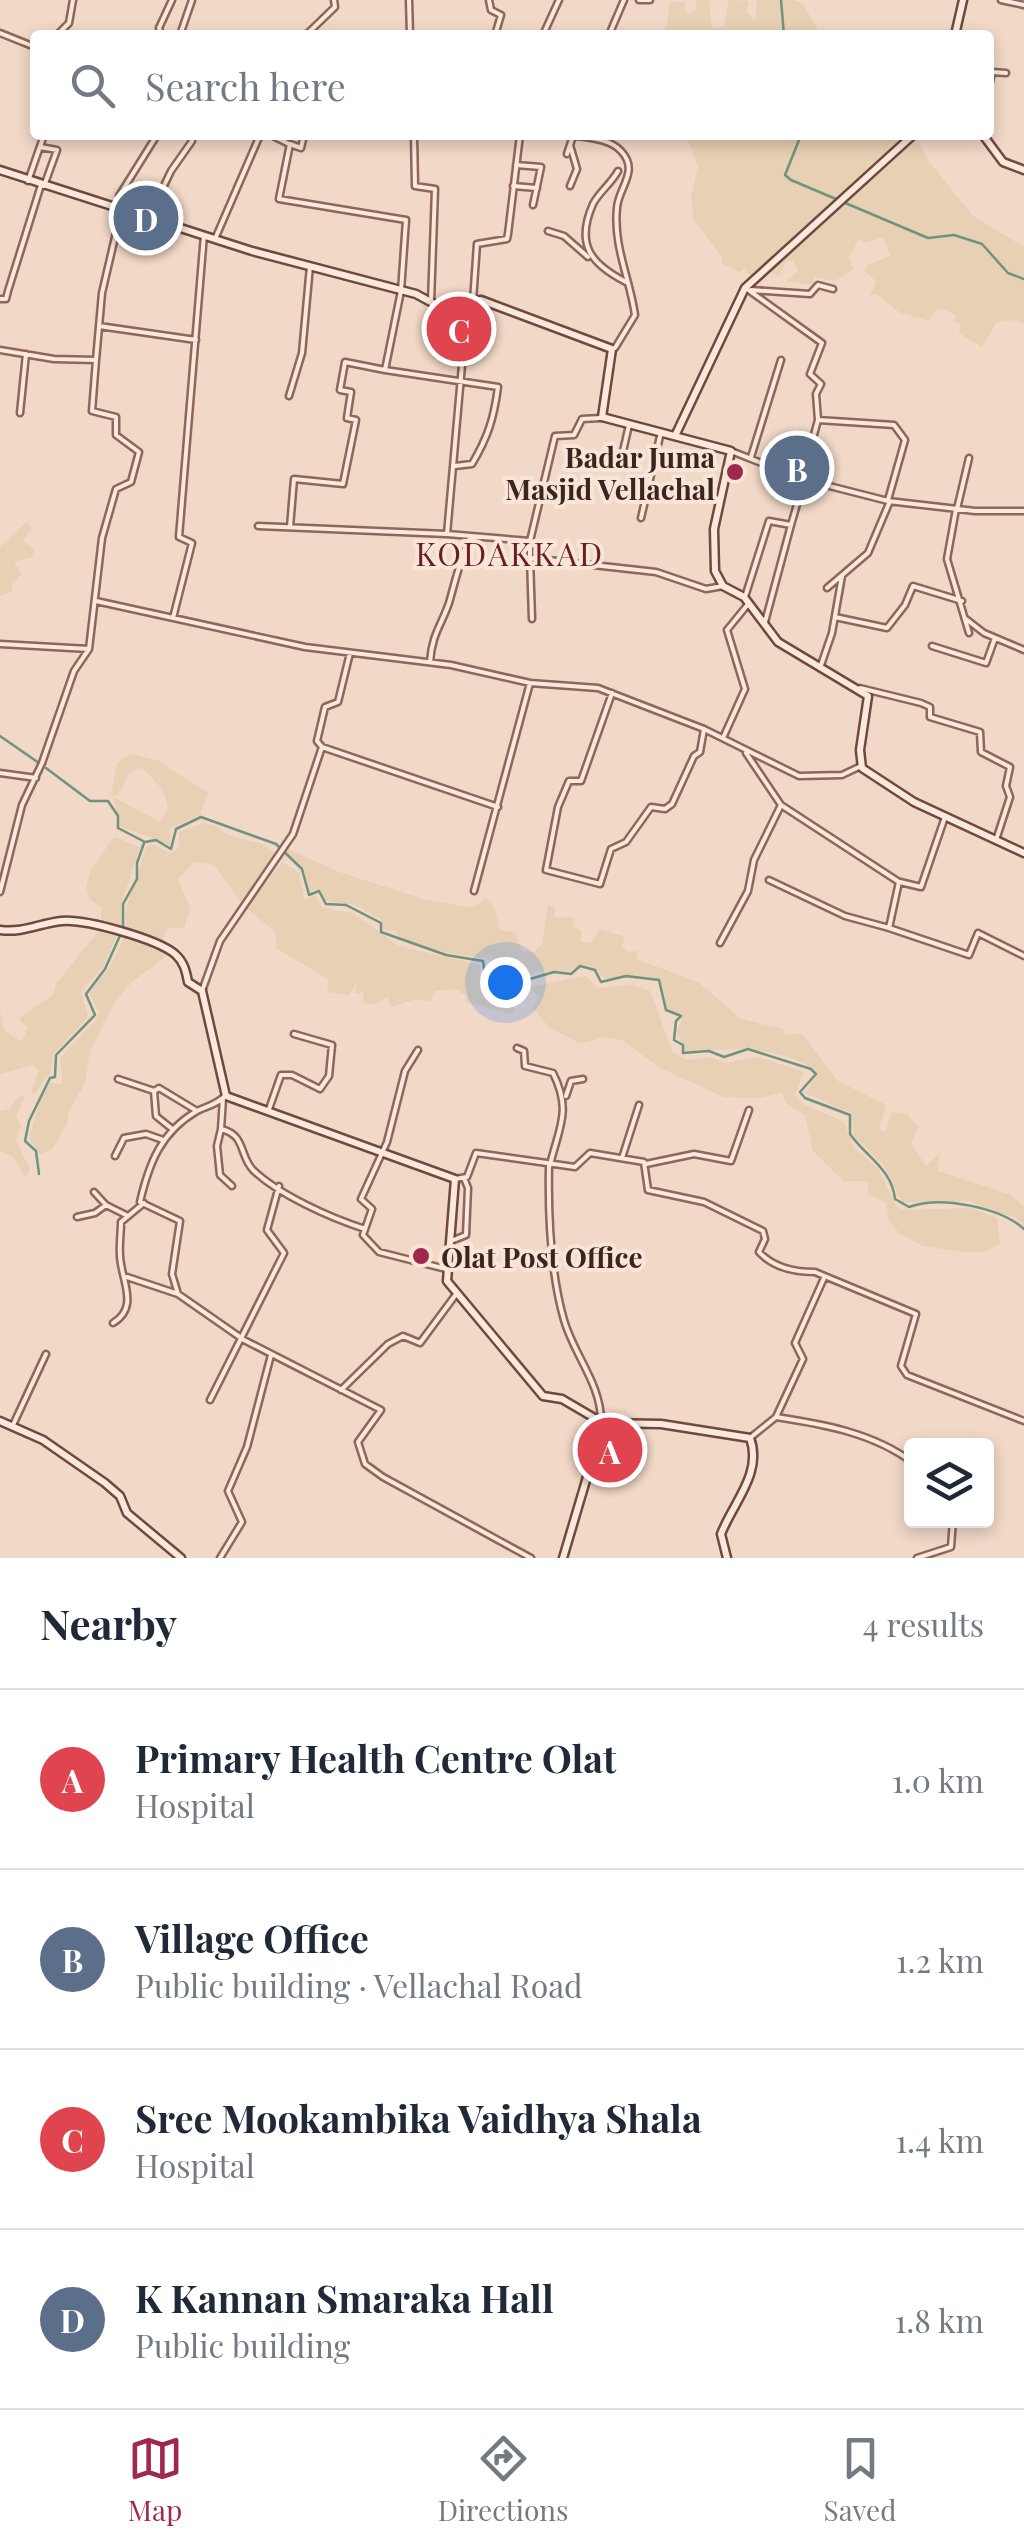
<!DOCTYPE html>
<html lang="en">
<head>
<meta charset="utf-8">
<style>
  body { margin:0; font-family:"Playfair Display",serif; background:#f6f6f7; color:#1f2937 }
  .controls { position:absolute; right:30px; bottom:30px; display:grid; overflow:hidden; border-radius:10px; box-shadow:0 5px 15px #0003 }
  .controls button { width:90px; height:90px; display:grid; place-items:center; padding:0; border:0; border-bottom:2px solid #e0e1e3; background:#fff; color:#1f2937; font:50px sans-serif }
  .you { position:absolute; left:505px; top:982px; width:35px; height:35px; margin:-25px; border:8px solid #fff; border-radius:50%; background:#1a73e8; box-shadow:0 0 0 15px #1a73e833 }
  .badge { display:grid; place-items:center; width:65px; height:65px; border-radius:50%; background:#9f284c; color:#fff; font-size:32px; font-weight:700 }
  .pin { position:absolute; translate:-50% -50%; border:5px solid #fff; box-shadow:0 2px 10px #0006 }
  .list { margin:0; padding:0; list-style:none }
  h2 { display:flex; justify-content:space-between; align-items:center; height:130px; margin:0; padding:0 40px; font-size:42px }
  h2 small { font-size:32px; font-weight:400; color:#747a83 }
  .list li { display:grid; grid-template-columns:65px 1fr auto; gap:30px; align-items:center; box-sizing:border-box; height:180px; padding:0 40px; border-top:2px solid #e0e1e3 }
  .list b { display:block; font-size:38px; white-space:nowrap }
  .list p { margin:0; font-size:32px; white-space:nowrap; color:#747a83 }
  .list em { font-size:32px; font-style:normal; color:#747a83 }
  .icon { flex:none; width:55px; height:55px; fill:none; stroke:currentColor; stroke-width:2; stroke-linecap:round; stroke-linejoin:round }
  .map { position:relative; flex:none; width:1024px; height:1558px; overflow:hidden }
  .search { position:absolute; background:#fff; box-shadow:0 5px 15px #0003; left:30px; right:30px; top:30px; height:110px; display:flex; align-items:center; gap:25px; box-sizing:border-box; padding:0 35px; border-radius:10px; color:#747a83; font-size:38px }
  .sheet { height:850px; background:#fff }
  nav { display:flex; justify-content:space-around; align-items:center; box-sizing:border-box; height:140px; border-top:2px solid #e0e1e3; background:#fff; font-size:28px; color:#747a83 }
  nav a { display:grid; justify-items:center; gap:5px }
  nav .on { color:#9f284c }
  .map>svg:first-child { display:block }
  .farmland { fill:#e7d0b4 }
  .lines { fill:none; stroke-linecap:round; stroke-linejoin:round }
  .stream { stroke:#6e937f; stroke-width:2.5 }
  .street-casing { stroke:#8d675b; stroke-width:9 }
  .secondary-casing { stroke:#6f483e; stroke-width:11 }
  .street { stroke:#fae8db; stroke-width:4 }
  .secondary { stroke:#fae8db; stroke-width:6 }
  .poi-dot { fill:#9f284c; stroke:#f7e5d7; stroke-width:4 }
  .labels { text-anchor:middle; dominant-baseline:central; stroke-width:8; stroke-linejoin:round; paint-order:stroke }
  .poi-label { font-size:28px; font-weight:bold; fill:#3d251f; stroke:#f7e5d7; text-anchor:end }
  .quarter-label { font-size:32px; letter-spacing:2.5px; fill:#6c1d23; stroke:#f7e5d7 }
</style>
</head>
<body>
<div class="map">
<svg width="1024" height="1558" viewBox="0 0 1024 1558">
  <rect width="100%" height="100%" fill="#f1d8c7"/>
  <path class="farmland" d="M695,0H709L712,28L724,26L729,0L749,1L747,12L755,21L757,0H793L803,4L821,35H660L667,25L670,2H685V12L690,14L697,7Z
    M686,135H909L752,278L744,269L739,272L722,263V257L694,220L691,198L698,167Z
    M915,135L929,162L973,216L1024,247V325L1016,320L997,322L982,347L959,333L961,324L954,321L957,316L948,311L937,309L929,321L899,312L876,294L870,296L876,281L864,271L868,265L890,256L883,237L864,243L860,238L849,256L853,269L835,281L815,277L812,285L786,281L798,271L794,261H787L778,277L769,269Z
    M26,523L32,528L23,540L34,550L32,557L14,562L21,574L12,584V592L0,596V547Z
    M130,754L157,760L208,793L200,815L170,828V845L120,826L113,797L160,822L168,809L163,790L142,767L129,773L118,795H111L117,763Z
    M203,823L217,826L227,835L262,844L278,854L241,902L217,869L210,863L194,862L178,879L190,908L184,928H167L162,942L126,931V908L146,847L152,844L172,854L179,847V832Z
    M114,837L140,847L121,904V926L116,927L101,923V907L89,899L86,887L91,869Z
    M288,849L339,872L423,899L472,908L486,898L494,906L500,930L515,933L522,951L534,952L542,944L548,905L555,908L554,917L575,918L573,926L581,931V942L592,943L599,929L625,937L622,946L628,952L637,951L636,959L698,982L741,1019L783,1029L785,1035L801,1033L838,1081L886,1105L879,1130L886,1132L891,1112L907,1114L918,1127L911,1144L926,1166L939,1154L938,1171L1011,1195L1024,1207V1226L1015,1217L985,1210L971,1201L902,1202L883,1164L854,1136L851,1113L805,1093L818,1071L793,1058L750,1048L685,1052L677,1032L683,1017L667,1009L660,979L604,978L596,969L580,964L568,972L538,971L525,977L485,958L446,953L402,940L394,931L383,929L382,920L355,905L327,901L317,889L309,893L304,868L288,858L284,853Z
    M282,862L299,873L304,899L316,896L322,908L352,913L399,946L480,965V977L498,973L509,977L520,988L513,1014L465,1002L467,996L455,989L435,991L431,1002L416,999L391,1007L388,997L375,1004L364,1003L363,992L355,994L357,982L349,995L327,992L329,980L276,948V933L247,908Z
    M98,932L117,935L103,967L81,992L88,1017L53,1054L51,1072L35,1093L31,1092L39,1070L33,1065L0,1074V1011L4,1029L19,1041L23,1039L28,1027L19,1020L22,1016L53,995L56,984Z
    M124,938L169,954L132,982L116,1000L90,1051L85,1083L69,1111L67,1124L52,1149L40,1155L29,1138L40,1101L50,1083L63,1084L60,1058L96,1020L99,1013L89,992L110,967Z
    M586,976L597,988L632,985L650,991L673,1053L687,1060L710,1057L726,1063L758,1057L804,1072L795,1095L803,1104L844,1122L854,1148L878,1168L897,1207L903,1210L971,1208L997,1218L1000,1244L984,1252H963L923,1246L900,1234L889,1221L886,1203L868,1194V1181H843L813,1151L805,1115L787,1104L782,1093L759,1098L724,1097L660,1068L622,1040L603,1037L581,1044L549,1027L532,1007L539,998L530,987Z
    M19,1096H25L16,1116L21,1125L16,1141L30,1169L26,1177L13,1157L0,1151V1111L9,1109Z"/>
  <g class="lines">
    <path class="stream" d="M781,0L784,35
      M801,135L785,175L791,180L928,238L954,235L982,244L1008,273L1024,279
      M0,736L39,763
      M46,768L90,801H108L118,816V828L145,842L156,840L171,849L176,829L201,817L276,844L302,869L309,895L319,891L326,904L346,905L381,923V932L446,955L483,961L485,975L504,968L523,981L554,972L571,974L580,966L595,970L601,982L626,976L659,980L666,1010L681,1016L676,1021L674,1040L683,1045V1053L709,1051L724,1057L748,1049L811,1069L816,1074L800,1092L805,1098L850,1115V1134C866,1157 892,1169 895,1199L909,1207C941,1195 1001,1208 1024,1229
      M39,1174L36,1151L25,1141L29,1121L50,1078L55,1077L56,1055L95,1015L86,994L105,969L123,929V904L137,879V863L144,843"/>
    <g class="street-casing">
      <path id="street" d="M409,0L410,35
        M489,0L491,10L501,15L495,35
        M639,0H650
        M1001,0L1024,5
        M0,33L35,47
        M57,35L69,23L73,0
        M161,35L159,28L172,0
        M180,35L192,0
        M306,35L335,7L334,0
        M543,35L559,0
        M609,35L624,0
        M989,86L992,72L1006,73
        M271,135L289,144
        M304,135L301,148L290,144L279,199L406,220L401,291L385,370L498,387C494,418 488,437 472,464L455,466
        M414,135L415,186L435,189L431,302
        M570,135C587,138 609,138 621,151C640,171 618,188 617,208C613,246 630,279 635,315L615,348
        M570,145L577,169L570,186
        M40,147L57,150L44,186
        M567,154L573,136
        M516,165L541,167L533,205
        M618,171C611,184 599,192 593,204C575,245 591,264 626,282
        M28,181L44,135
        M513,186L537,188
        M150,215L171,171L192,141
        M548,231L564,236L588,257
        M215,239L260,135
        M747,289L822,343L810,374L821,384L816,394L818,420
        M751,290L810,294L818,285L833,289
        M0,299H6L8,291L41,185
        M473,301L477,244L507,239L508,234L520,135
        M466,320L447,534L530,541V558L656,572L706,589L723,586
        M99,326L196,340
        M0,350L54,359L96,360L102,293L122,207L119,196L157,135
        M289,396L302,353L310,266
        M20,413L26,354
        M731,451L802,479L888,501L975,511H1024
        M751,457L781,360
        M621,460L629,425
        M802,479L818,420L894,425L905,440L888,500
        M956,509L947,559L969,633
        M957,509L969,458
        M641,518L661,432
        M258,526L447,534
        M290,527L294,479L343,484L356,420L347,418L351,392L340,390L345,362L385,370
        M530,541L555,436L574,435L582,419L601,418
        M530,558L532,619
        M827,588L868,553L890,501
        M745,597L769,521L791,525L804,480
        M96,601L305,647L451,665L530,683L598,688L704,729L799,776L842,775L861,766
        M835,617L887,628L905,605L913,586L962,601
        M173,618L192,543L179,537L204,235
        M966,619L984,633L1024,650
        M765,622L791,525
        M0,644L89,649
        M932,646L986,663L995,638
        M430,662C432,634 441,626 449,603C456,579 460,558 471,536
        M820,668L832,633L842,576
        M860,688L921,703L930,707V717L980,732L981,752L1010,767L1006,786L1010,797L997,837
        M612,693L581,781H569L558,807L546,870L600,884L611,849L626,842L651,807L665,809L672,804L694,756L700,752L704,729
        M723,738L745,689L727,630L749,603
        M322,747L317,741L325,707L338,702L350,653
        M746,753L781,805L899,882L889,928L969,955L978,933L1024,956
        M0,773L36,778
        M769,880L845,916L889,928
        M900,882L921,887L945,817
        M474,891L530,683
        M0,892L22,805L42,763L74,671L89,649L102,538L116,489L131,482L139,452L116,435V417L92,411L96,360
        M720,943L748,891L754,860L781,805
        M202,991L220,941L293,834L322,747L498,807
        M517,1048L524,1051L525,1066L553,1073C572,1111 559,1127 550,1165
        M418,1050L405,1071L387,1142L361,1199L372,1209L363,1235L379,1252L446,1269
        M118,1079L154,1091L159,1088L197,1111
        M154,1091L156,1116L171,1128
        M225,1096C216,1105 207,1106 197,1111C161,1132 149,1163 140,1202L180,1221L172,1274L178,1294L244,1340L381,1410L358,1442L365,1464L383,1477L531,1558
        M566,1096L571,1081L583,1079
        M223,1098L221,1129C246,1135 239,1155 253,1170C279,1195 331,1218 365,1229
        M269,1109L281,1075H292L320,1089L329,1076L332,1045L294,1034
        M221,1129L217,1146L220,1175L232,1186
        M115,1156L124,1138L146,1134L163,1140
        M622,1158L639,1105
        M646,1164L694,1154L731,1161L749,1110
        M549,1165C548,1215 550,1271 564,1320C574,1355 601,1384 601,1421
        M455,1179L467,1177L476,1153L575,1167L590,1153L644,1162L648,1190L704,1202L763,1231L765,1239L759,1252C773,1267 795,1272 815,1272L916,1314L901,1366L907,1375L1024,1421
        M94,1192L106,1205L128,1216
        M77,1217L95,1213L106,1205
        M451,1241L466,1235L468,1188L464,1178
        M127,1277L178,1294
        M113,1323C140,1307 121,1280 120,1256C119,1245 121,1233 121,1222L144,1203
        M341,1390L388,1344L403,1336L420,1343L457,1293
        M210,1400L284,1253L267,1230L279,1186
        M776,1417L803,1359L795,1343L824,1278
        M13,1425L46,1354
        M750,1438L776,1417C823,1424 873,1433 912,1462
        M615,1443L620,1426
        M220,1558L242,1522L228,1491L247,1447L271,1355
        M917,1558L951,1547L953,1520"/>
    </g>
    <g class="secondary-casing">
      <path id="secondary" d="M955,35L963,0
        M983,135L1003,162L1024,170
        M0,170L252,251L416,294L462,319H467L473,301L481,300L612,349L602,417L731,451L714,529L715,571L723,586L744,597L778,642L868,696L860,750L862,768L914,802L1024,853
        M675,436L745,288L913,135
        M0,930C24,933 40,923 62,921C86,919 157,939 175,954C184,962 186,971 188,982L202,991L226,1096L455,1179L447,1281L543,1396L562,1399L603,1423L661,1424L750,1438C763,1473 733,1503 721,1534L727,1558
        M0,1421L43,1440L105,1483L120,1496L127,1513L181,1558
        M563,1558L603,1423"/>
    </g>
    <use href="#street" class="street"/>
    <use href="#secondary" class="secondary"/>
  </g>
  <g class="poi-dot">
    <circle cx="735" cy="472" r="10"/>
    <circle cx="421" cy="1256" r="10"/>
  </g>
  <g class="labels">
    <g class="poi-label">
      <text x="715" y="456">Badar Juma<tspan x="715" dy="32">Masjid Vellachal</tspan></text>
      <text x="441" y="1256" text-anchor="start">Olat Post Office</text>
    </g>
    <g class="quarter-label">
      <text x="510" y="552">KODAKKAD</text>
    </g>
  </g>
</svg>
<div class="controls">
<button><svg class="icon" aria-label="layers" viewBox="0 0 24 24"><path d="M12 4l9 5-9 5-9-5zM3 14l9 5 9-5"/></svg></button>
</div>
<div class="you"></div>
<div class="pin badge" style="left:610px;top:1450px;background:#e0444e">A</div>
<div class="pin badge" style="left:797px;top:468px;background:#5c6f8a">B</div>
<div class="pin badge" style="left:459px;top:329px;background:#e0444e">C</div>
<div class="pin badge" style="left:146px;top:218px;background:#5c6f8a">D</div>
<div class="search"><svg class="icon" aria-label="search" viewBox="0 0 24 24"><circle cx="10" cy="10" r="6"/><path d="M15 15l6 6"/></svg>Search here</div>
</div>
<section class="sheet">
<h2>Nearby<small>4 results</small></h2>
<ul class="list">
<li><span class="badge" style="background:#e0444e">A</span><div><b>Primary Health Centre Olat</b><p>Hospital</p></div><em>1.0 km</em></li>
<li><span class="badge" style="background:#5c6f8a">B</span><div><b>Village Office</b><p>Public building · Vellachal Road</p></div><em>1.2 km</em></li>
<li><span class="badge" style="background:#e0444e">C</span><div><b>Sree Mookambika Vaidhya Shala</b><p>Hospital</p></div><em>1.4 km</em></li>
<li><span class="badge" style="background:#5c6f8a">D</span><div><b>K Kannan Smaraka Hall</b><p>Public building</p></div><em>1.8 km</em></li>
</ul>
</section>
<nav>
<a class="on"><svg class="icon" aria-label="map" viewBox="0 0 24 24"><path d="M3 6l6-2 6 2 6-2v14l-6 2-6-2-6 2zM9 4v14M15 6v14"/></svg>Map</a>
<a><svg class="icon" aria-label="directions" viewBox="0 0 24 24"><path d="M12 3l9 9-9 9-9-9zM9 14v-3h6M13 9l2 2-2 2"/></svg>Directions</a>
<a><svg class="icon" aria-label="saved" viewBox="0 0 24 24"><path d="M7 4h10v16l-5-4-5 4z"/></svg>Saved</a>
</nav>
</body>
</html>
